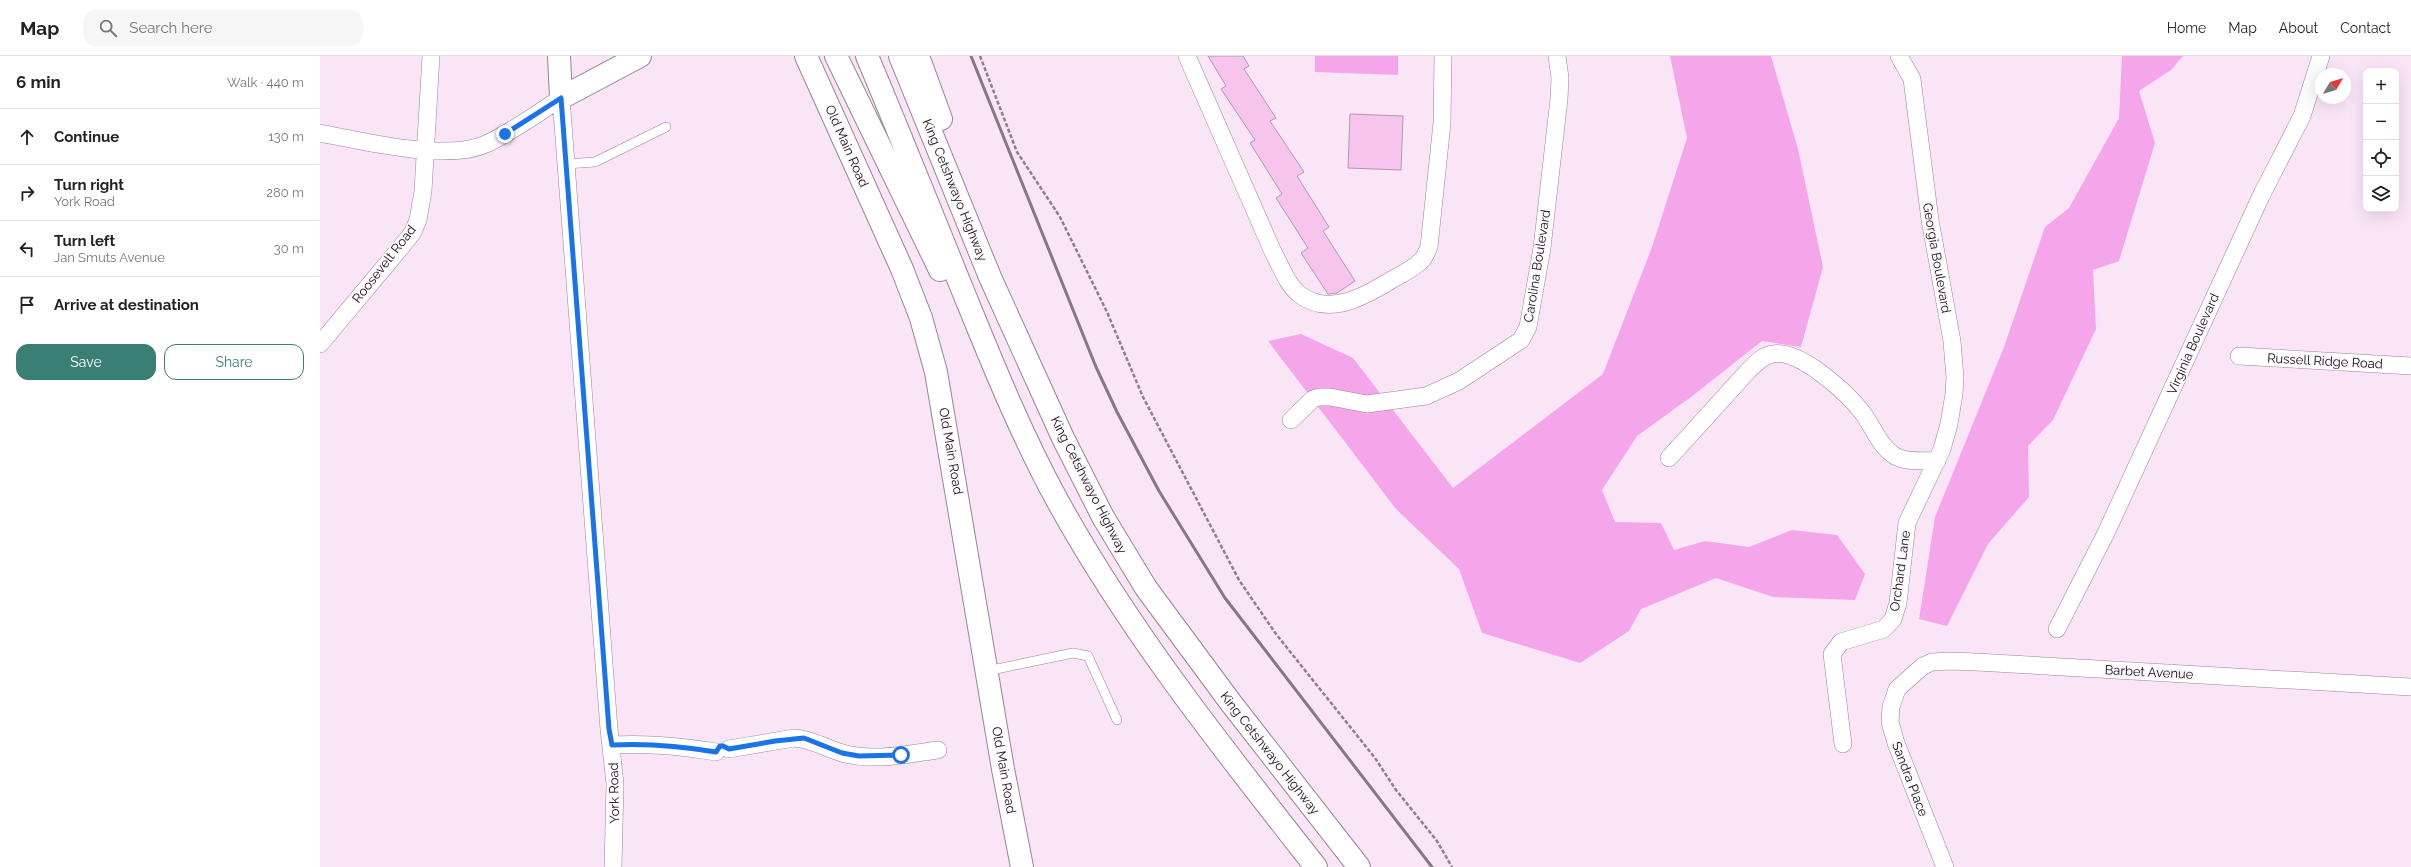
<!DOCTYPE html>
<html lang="en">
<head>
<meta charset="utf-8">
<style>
  body { margin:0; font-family:Raleway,sans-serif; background:#f6f6f6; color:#222 }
  .controls { position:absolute; right:12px; top:12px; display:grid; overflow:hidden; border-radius:8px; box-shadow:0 4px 16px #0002 }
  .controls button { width:36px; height:36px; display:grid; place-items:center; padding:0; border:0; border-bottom:1px solid #e0e0e0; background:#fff; color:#222; font:20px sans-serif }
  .compass { position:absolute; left:1995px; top:12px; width:36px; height:36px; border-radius:50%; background:#fff; box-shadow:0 4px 16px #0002; rotate:52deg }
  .stop { position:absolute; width:12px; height:12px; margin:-9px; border:3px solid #1a73e8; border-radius:50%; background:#fff }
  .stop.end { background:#1a73e8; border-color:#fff; box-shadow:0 1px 4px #0008 }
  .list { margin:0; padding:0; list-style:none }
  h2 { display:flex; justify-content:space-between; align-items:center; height:52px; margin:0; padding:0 16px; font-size:17px }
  h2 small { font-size:13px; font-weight:400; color:#767676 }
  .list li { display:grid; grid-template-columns:26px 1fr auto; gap:12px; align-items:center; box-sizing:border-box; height:56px; padding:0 16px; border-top:1px solid #e0e0e0 }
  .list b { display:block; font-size:15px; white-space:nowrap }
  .list p { margin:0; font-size:13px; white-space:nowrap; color:#767676 }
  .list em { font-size:13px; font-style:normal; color:#767676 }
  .actions { display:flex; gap:8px; padding:12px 16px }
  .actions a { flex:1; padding:9px 0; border:1px solid #3a7f74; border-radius:12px; text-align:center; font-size:14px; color:#3a7f74 }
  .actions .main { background:#3a7f74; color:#fff }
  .icon { flex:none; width:22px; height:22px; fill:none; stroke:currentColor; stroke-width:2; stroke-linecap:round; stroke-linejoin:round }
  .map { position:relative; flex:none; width:2091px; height:811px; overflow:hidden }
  header { display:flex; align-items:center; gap:24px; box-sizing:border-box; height:56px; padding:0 20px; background:#fff; border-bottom:1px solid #e0e0e0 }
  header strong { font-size:19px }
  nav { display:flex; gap:22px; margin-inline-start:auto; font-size:14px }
  .search { width:280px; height:36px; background:#f6f6f6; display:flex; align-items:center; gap:10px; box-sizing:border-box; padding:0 14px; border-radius:12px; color:#767676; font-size:15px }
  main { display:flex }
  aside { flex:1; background:#fff }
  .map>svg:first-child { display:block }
  .green { fill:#f5a6ea }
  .building { fill:#f6c4ed; stroke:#ae9aab }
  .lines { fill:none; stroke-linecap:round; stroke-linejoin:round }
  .lane-casing { stroke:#988494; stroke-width:10 }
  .street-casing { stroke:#988494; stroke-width:18 }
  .secondary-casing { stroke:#988494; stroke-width:24 }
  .highway-casing { stroke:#988494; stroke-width:24 }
  .path { stroke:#8d7f8b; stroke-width:2.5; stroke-dasharray:4 2; stroke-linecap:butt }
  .lane { stroke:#fff; stroke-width:9 }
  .street { stroke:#fff; stroke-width:17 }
  .secondary { stroke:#fff; stroke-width:22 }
  .highway { stroke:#fff; stroke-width:22 }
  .rail { stroke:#857883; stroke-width:3 }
  .route { stroke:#1a73e8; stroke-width:5 }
  .labels { text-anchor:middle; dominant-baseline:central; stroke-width:3; stroke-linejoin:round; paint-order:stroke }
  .street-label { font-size:13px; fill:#160f15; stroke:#fcf8fb }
</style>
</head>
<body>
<header>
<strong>Map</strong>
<div class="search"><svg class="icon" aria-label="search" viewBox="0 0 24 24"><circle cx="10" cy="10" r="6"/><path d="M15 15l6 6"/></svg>Search here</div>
<nav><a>Home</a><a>Map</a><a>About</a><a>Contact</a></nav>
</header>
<main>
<aside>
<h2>6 min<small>Walk · 440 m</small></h2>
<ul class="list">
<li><svg class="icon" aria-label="ahead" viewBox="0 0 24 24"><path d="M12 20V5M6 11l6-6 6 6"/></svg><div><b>Continue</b></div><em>130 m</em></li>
<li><svg class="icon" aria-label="right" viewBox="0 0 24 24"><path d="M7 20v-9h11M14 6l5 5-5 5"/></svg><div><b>Turn right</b><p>York Road</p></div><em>280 m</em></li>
<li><svg class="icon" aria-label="left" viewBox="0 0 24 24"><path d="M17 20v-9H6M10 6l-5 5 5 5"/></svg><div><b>Turn left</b><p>Jan Smuts Avenue</p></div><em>30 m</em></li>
<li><svg class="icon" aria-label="arrive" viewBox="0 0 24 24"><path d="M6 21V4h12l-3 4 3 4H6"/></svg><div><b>Arrive at destination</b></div></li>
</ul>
<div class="actions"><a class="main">Save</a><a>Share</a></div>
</aside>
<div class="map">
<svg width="2091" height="811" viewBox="0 0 2091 811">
  <rect width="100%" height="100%" fill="#fae5f6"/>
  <path class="green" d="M995,0H1078V19L995,16Z
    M1350,0H1451L1478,93L1503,211L1481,291L1442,285L1371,341L1317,380L1282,434L1295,466L1341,467L1354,494L1385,485L1429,491L1472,474L1517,479L1545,518L1535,544L1453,541L1396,522L1321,553L1309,575L1260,607L1162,577L1139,513L1076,453L948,285L981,278L1033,302L1133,432L1283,318L1332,191L1367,82Z
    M1802,0H1863L1851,14L1819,35L1835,87L1799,205L1773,214L1776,273L1733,364L1708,390L1709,441L1668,488L1627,570L1599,563L1615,461L1684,291L1725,171L1749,152L1799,62Z"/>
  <path class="building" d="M888,0H923L929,10L924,13L956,62L950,65L984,116L977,120L1009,171L1003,175L1035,225L1017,237L1008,238L981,197L988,192L956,142L962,138L930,87L935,84L901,33L906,30Z
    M1030,58L1083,60L1081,114L1028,112Z"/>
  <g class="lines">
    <g class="lane-casing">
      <path id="lane" d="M246,108L275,106L346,71
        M667,615L753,597L768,600L797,664"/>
    </g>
    <g class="street-casing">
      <path id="street" d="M867,0L953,196C961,210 966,227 979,238C1009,262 1047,239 1073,223C1083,218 1094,212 1102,204C1105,201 1107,195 1109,191L1122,67L1123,0
        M0,77C43,85 126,106 166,88C192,76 217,58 241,42L289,673L295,728L293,811
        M0,288L82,190L93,176L98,164L103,135L111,0
        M1919,300L2091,310
        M971,364L993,343L999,341H1010L1047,348L1106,340L1139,325L1201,284L1208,271L1222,192L1239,43L1240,22L1237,0
        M1349,402L1428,315C1435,308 1443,299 1453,298C1480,293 1527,337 1542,356C1553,370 1559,390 1575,400C1587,407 1604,404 1617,405
        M1737,573L1786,477L1941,140L1982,60L2001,0
        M1523,688L1512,598L1521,586L1564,573L1573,563L1578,547L1587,467L1622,393L1629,368L1634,338L1635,322L1632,285L1610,164L1592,23L1579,0
        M292,689C328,687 361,690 396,696
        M409,693L474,682C492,683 505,692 522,697C552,706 588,698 618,694
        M1625,811L1576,687L1570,666L1571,651L1577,633L1603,610L1612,606L1630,605L1656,606L2091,631"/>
    </g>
    <g class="secondary-casing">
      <path id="secondary" d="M239,0L241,42L320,0
        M486,0L582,213L601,262L616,316L683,713L702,811"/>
    </g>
    <g class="highway-casing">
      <path id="highway" d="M516,0L620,214
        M547,0C580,78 611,156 643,235C672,306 700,376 737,444C809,575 904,694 996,811
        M580,0L670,221L743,382L783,461L826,532L911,647L1039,811
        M598,0L621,63"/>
    </g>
    <path class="path" d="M660,0L697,96L740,161L787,256L823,341L919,524L956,578L1055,702L1076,734L1117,785L1132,811"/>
    <use href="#lane" class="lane"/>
    <use href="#street" class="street"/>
    <use href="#secondary" class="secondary"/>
    <use href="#highway" class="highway"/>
    <path class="rail" d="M651,0L776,311L797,356L839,435L905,542L1112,811"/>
  </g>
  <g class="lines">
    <path class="route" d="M185,78L241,42L289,673L292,689C328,687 361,690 396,696L400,690H403L409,693L455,685L484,682L522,697L539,700L581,699"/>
  </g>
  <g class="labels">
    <g class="street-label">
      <text transform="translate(527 90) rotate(66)">Old Main Road</text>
      <text transform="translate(635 134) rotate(68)">King Cetshwayo Highway</text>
      <text transform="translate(1617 202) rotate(80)">Georgia Boulevard</text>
      <text transform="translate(64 208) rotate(-52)">Roosevelt Road</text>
      <text transform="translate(1217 210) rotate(-81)">Carolina Boulevard</text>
      <text transform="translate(1873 288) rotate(-66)">Virginia Boulevard</text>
      <text transform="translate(2005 305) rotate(3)">Russell Ridge Road</text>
      <text transform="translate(631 395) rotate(80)">Old Main Road</text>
      <text transform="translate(769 429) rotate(63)">King Cetshwayo Highway</text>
      <text transform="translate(1580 515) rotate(-82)">Orchard Lane</text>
      <text transform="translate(1829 616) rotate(3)">Barbet Avenue</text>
      <text transform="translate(950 697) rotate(52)">King Cetshwayo Highway</text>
      <text transform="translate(684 714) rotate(80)">Old Main Road</text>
      <text transform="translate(1590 723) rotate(69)">Sandra Place</text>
      <text transform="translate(294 737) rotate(-91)">York Road</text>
    </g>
  </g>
</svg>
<div class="controls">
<button>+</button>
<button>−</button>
<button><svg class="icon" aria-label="locate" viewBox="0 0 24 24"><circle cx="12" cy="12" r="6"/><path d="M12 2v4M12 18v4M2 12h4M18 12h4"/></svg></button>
<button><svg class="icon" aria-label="layers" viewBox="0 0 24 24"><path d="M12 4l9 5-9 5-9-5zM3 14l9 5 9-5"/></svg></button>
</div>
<svg class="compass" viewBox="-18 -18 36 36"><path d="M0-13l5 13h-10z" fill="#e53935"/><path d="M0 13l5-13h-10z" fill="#767676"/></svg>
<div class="stop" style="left:581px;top:699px"></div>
<div class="stop end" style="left:185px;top:78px"></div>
</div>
</main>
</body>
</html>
